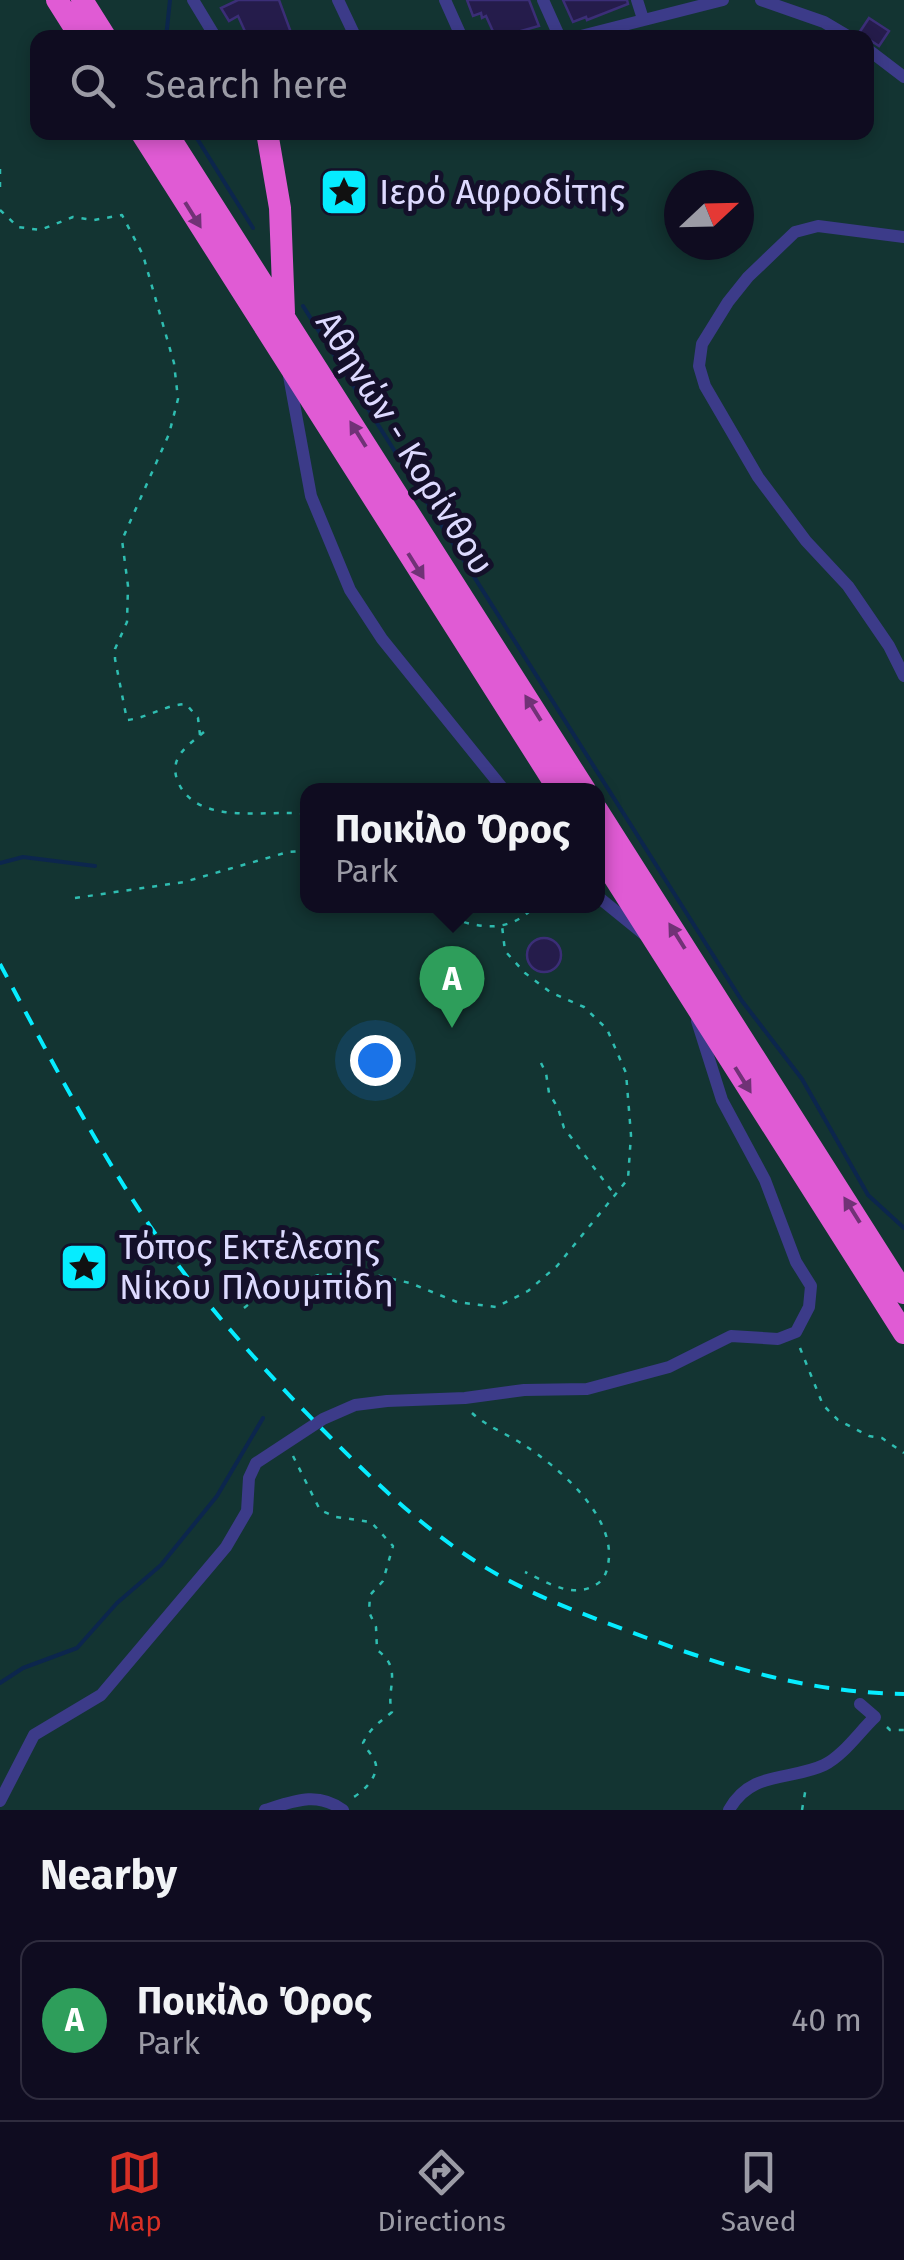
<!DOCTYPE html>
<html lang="en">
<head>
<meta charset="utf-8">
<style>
  body { margin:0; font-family:"Fira Sans",sans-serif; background:#181529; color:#f1f3f6 }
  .compass { position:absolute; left:664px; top:170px; width:90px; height:90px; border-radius:50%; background:#0f0c20; box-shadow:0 5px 15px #0003; rotate:68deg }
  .you { position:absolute; left:375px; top:1060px; width:35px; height:35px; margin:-25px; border:8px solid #fff; border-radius:50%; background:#1a73e8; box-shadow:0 0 0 15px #1a73e833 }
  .badge { display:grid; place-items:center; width:65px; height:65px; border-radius:50%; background:#d93025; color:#fff; font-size:32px; font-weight:700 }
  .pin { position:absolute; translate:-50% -82px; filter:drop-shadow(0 2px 5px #0008) }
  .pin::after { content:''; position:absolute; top:52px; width:35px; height:30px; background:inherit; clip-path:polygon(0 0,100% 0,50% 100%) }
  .popup { position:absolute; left:300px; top:783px; width:305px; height:130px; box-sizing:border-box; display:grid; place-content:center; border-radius:20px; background:#0f0c20; filter:drop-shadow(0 2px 8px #0005); font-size:32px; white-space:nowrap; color:#9b9ba5 }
  .popup b { font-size:38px; color:#f1f3f6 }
  .popup::after { content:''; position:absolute; left:50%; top:100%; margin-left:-20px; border:20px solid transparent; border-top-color:#0f0c20 }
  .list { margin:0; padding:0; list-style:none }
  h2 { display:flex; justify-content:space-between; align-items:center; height:130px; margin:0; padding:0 40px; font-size:42px }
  h2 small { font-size:32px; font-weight:400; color:#9b9ba5 }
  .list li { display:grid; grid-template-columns:65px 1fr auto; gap:30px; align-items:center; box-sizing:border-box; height:160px; margin:0 20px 20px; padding:0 20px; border:2px solid #2f2c3e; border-radius:20px }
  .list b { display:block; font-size:38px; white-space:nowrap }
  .list p { margin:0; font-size:32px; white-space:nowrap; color:#9b9ba5 }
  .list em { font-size:32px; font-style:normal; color:#9b9ba5 }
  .icon { flex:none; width:55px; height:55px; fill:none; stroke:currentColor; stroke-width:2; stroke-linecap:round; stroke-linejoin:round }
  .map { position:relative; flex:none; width:904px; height:1810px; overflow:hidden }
  .search { position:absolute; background:#0f0c20; box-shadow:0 5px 15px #0003; left:30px; right:30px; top:30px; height:110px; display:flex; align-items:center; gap:25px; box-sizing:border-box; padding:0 35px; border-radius:20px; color:#9b9ba5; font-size:38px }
  .sheet { height:310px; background:#0f0c20 }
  nav { display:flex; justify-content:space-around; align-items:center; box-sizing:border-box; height:140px; border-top:2px solid #2f2c3e; background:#0f0c20; font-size:28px; color:#9b9ba5 }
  nav a { display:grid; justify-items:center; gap:5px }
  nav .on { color:#d93025 }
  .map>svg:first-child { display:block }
  .green { fill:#133432; fill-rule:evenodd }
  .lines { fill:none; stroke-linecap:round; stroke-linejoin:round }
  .stream { stroke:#0c264d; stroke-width:4 }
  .building { fill:#251c4b; stroke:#3b2e77; stroke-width:2.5 }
  .path { stroke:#2fbdb1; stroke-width:2.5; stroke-dasharray:5 8; stroke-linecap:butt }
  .minor { stroke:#3c3b89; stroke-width:12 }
  .trunk { stroke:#e05bd4; stroke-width:22 }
  .rail { stroke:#06ecff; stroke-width:4; stroke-dasharray:15 12; stroke-linecap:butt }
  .oneway { fill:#703276 }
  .labels { text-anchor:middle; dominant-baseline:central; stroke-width:10; stroke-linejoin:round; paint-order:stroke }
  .poi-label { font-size:35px; fill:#dddaff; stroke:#14102a; text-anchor:start }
  .street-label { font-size:35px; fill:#dddaff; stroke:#14102a }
</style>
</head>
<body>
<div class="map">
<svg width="904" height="1810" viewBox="0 0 904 1810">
  <rect width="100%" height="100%" fill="#14102a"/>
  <path class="green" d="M0,0H904V1810H0ZM38,38H866V132H38ZM679,185H739V245H679ZM307,790H597V906H307Z"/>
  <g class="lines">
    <path class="stream" d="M166,38L170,0
      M193,132L253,228
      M303,306L742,1001L802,1079L868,1195L904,1228
      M0,863L23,857L95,866
      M0,1683L23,1668L77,1648L117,1603L161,1565L217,1496L263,1418"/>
  </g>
  <path class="building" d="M238,0H279L293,38H248L238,16L229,21L221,8Z
    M467,0H529L539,26L496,38L486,16L482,18L481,13L473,16Z
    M563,0H627L628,4L587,20L586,17L573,22Z
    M869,18L889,31L879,46L859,33Z
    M527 955a17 17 0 1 1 34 0a17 17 0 1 1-34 0Z"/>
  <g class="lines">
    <path class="path" d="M0,169V190
      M0,210L18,227L40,230L73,217L94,220L122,215L143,255L174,363L178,399L169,434L122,540L128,586L127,622L115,649V659L127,720C148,718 164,705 186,704L198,718L200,735
      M204,732C187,746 168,758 178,782C198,827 266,809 307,814
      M75,898L184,882L288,852L307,851
      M431,906L432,911C469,925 504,939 535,906
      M541,1063L546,1073L549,1093L558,1108L564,1128L614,1194
      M244,1308L264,1292L319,1275L366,1273L410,1283L457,1302L496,1307L528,1291L557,1266L628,1179L631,1135L626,1073L607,1029L584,1007L550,992L525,973L505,951L502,926
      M800,1348L823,1405L838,1420L869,1436L882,1438L904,1453
      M472,1413C486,1426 507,1434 524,1445C558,1467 611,1512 609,1557C608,1568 606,1578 597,1584C573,1600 547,1582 525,1572
      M293,1456L320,1510L336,1517L371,1522L393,1546L383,1581L370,1595L369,1612L376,1627L377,1650C404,1669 385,1689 392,1712C380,1722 370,1728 363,1743C366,1749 376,1759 376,1766C376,1781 360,1794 349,1800
      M887,1727L890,1730H904
      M802,1810L806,1787"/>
    <path class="minor" d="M193,0L216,38
      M338,0L356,38
      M445,0L462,38
      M543,0L560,38
      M637,0L643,19
      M761,0L824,22L851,38
      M573,38L723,0
      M866,48L904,77
      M904,237L818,226L795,232L748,277L728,302L702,344L699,366L705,386L758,477L806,541L848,586L889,646L904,676
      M289,376L311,496L350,590L382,639L504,790
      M597,896L645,935
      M0,1801L34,1735L101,1695L226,1547L247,1511L249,1478L256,1463L323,1419L355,1405L387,1401L465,1398L524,1390L587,1389L669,1367L731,1336L778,1339L796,1332L809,1307L811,1286L796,1262L765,1180L722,1100L697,1021
      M265,1810C294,1801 317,1791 343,1810
      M729,1810C751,1770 790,1781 824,1765C843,1756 860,1731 875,1717L860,1704"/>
    <path class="trunk" d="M57,0L81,38
      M82,0L106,38
      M141,132L559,790
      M166,132L585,790
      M267,132L280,208L284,313
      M597,810L904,1293
      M597,850L904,1333"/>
    <path class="rail" d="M0,964C47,1052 94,1143 150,1226C202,1302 266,1373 331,1438C376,1483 422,1527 475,1561C528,1595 588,1616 647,1638C730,1669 815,1693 904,1694"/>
  </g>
  <defs><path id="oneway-solid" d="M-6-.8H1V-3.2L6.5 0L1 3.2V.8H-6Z" transform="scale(2.5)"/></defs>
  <g class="oneway">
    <use href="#oneway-solid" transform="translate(193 215) rotate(58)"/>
    <use href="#oneway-solid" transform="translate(358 434) rotate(-122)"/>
    <use href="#oneway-solid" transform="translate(416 566) rotate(58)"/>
    <use href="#oneway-solid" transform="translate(533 708) rotate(-122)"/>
    <use href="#oneway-solid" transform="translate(677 936) rotate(-122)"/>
    <use href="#oneway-solid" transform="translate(743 1080) rotate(58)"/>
    <use href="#oneway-solid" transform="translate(852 1210) rotate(-122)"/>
  </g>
  <defs>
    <g id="sight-square" transform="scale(2.5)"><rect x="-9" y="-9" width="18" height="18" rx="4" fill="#06ecff" stroke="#14102a"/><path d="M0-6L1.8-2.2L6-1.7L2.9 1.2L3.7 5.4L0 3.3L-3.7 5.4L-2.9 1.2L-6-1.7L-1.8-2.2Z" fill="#111"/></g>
  </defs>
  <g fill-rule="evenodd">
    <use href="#sight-square" x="344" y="192"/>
    <use href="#sight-square" x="84" y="1267"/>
  </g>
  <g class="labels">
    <g class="poi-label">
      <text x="379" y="192">Ιερό Αφροδίτης</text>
      <text x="119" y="1247">Τόπος Εκτέλεσης<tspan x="119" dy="40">Νίκου Πλουμπίδη</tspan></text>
    </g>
    <g class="street-label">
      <text transform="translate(405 443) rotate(58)">Αθηνών - Κορίνθου</text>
    </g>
  </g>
</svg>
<svg class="compass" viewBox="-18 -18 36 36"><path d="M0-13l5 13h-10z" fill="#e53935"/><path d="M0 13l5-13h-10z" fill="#9b9ba5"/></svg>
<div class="you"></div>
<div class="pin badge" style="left:452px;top:1028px;background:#2e9e5b">A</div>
<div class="popup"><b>Ποικίλο Όρος</b>Park</div>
<div class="search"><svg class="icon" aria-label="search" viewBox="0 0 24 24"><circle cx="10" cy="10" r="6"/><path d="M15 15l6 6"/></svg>Search here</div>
</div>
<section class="sheet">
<h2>Nearby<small></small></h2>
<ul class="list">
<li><span class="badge" style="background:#2e9e5b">A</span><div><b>Ποικίλο Όρος</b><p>Park</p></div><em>40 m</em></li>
</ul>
</section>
<nav>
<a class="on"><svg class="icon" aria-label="map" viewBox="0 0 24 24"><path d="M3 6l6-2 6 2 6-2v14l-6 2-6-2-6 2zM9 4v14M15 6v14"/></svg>Map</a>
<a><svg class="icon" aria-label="directions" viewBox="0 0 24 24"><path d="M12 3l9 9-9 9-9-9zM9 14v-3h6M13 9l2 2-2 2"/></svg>Directions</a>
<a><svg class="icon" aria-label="saved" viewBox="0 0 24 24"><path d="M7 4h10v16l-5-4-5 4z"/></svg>Saved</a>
</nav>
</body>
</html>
